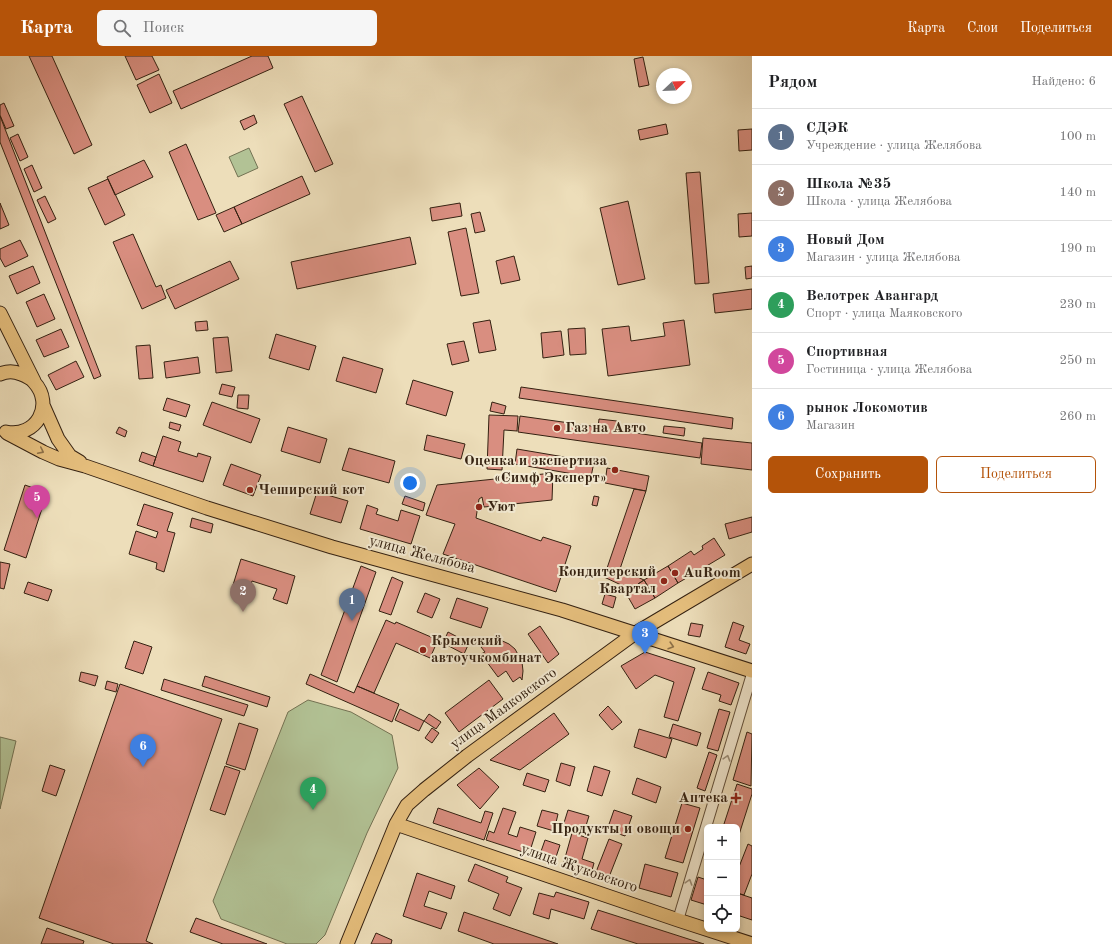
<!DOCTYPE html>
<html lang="ru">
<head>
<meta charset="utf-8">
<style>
  body { margin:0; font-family:"Old Standard TT",serif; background:#f6f6f6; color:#202124 }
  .controls { position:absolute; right:12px; bottom:12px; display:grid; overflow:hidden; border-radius:6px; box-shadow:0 2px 6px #0003 }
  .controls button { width:36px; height:36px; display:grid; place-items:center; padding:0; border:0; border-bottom:1px solid #e0e0e0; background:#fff; color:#202124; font:20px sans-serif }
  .compass { position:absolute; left:656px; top:12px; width:36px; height:36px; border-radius:50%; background:#fff; box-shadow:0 2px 6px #0003; rotate:67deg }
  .you { position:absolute; left:410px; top:427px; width:14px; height:14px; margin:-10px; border:3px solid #fff; border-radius:50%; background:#1a73e8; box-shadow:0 0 0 6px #1a73e833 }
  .badge { display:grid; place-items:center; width:26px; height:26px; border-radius:50%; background:#b45309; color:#fff; font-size:13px; font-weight:700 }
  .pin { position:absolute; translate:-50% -33px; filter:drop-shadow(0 1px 2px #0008) }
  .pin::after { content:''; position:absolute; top:21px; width:14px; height:12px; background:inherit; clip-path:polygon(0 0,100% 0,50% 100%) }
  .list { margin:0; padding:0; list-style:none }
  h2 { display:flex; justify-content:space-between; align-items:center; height:52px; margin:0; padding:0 16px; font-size:17px }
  h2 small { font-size:13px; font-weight:400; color:#757577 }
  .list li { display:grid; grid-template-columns:26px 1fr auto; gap:12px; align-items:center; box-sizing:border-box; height:56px; padding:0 16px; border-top:1px solid #e0e0e0 }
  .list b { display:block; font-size:15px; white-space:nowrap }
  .list p { margin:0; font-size:13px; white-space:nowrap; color:#757577 }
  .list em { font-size:13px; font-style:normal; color:#757577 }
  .actions { display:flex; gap:8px; padding:12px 16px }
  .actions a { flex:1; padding:9px 0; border:1px solid #b45309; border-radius:6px; text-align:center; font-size:14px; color:#b45309 }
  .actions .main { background:#b45309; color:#fff }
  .icon { flex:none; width:22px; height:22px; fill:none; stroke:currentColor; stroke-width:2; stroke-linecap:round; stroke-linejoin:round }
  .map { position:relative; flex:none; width:752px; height:888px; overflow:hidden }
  header { display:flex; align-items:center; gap:24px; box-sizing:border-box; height:56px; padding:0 20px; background:#b45309; color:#fff }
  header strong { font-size:19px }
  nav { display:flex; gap:22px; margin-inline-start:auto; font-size:14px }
  .search { width:280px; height:36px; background:#f6f6f6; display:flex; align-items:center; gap:10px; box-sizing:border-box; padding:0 14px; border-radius:6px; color:#757577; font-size:15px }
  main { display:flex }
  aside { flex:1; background:#fff }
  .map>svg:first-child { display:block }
  .green { fill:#b2c295; stroke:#737253 }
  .building { fill:#d98e80; stroke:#342111 }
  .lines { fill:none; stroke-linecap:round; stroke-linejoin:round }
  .minor-casing { stroke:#62503b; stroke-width:12 }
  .major-casing { stroke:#342111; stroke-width:15 }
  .minor { stroke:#f3ead2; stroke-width:10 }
  .major { stroke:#e6bf7d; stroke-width:13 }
  .oneway { stroke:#8d7047 }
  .oneway2 { stroke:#9d907b }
  .poi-dot { fill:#8f2418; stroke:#f3ead2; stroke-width:1.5 }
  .labels { text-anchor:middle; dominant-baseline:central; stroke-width:4; stroke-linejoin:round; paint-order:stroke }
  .poi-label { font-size:15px; font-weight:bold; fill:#342111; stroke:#f3ead2; text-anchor:start }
  .street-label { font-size:15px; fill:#342111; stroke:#f3ead2 }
</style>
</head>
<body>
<header>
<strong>Карта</strong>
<div class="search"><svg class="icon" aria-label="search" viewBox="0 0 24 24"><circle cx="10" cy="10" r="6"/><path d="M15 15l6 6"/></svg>Поиск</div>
<nav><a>Карта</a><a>Слои</a><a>Поделиться</a></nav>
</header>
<main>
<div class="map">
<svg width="752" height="888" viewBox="0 0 752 888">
  <rect width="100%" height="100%" fill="#eddeba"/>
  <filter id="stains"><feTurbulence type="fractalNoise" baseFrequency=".005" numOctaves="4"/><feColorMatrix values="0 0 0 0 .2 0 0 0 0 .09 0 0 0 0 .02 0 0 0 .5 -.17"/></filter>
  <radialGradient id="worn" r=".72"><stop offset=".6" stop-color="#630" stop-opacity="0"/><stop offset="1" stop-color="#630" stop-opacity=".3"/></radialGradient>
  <path class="green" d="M249,92L258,112L238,121L229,101Z
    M308,644L351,656L392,679L398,712L367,777L325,879L316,888H287L221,863L213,845L288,656Z
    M0,681L16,685L0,753Z"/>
  <path class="building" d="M29,0H52L92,89L74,98Z
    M125,0H152L159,14L136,24Z
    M252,0H268L273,12L181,53L173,35Z
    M643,1L649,29L639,31L634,3Z
    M159,18L172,47L150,57L137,29Z
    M302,40L333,108L315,116L284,48Z
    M4,47L14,70L6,73L0,59V49Z
    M254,59L257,67L244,74L240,65Z
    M0,60L101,320L94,323L0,86Z
    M666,68L668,78L640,84L638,74Z
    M752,73V94L739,95L738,74Z
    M18,78L28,101L20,105L10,82Z
    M186,88L216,157L198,164L169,96Z
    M144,104L153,121L115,139L107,121Z
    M32,109L42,132L34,136L24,113Z
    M700,116L709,227L695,228L686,117Z
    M302,120L310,138L242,168L234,151Z
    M108,123L125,159L105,169L88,132Z
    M45,140L56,163L48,167L37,144Z
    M628,145L645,223L618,229L600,152Z
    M0,147L9,169L0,173Z
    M460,147L462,160L432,165L430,152Z
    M234,151L242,168L224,176L216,159Z
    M480,156L485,175L475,177L471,158Z
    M752,157V180L739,181L738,158Z
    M466,172L479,237L461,240L448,176Z
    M133,178L156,231L161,229L166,242L142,253L113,186Z
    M410,181L416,208L297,233L291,206Z
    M20,184L28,200L5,211L0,202V193Z
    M514,200L520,224L501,228L496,205Z
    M230,205L239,223L175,253L166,234Z
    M33,210L40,227L17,238L9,220Z
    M752,210V222L746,223L745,211Z
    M752,233V253L715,257L713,238Z
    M44,238L55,263L37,271L26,246Z
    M490,264L496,294L479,297L473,267Z
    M684,264L690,309L608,320L602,273L629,270L631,285L665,280L663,267Z
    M207,265L208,274L196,275L195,266Z
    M585,272L586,298L570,299L568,273Z
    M61,273L69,291L44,301L36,284Z
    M561,275L564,299L543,302L541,277Z
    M276,278L316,290L309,314L269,302Z
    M228,281L232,315L216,317L213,282Z
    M464,285L469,305L452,309L447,288Z
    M150,289L153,322L139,323L136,290Z
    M198,301L200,317L166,322L164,306Z
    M343,301L383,313L376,337L336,325Z
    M76,305L84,321L56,334L48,319Z
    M413,324L453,336L446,360L406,348Z
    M222,328L235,331L232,341L219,338Z
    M521,331L733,362L732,373L519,342Z
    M238,339H249L248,353L237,352Z
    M167,342L190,349L186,361L163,354Z
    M212,346L260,363L251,387L203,369Z
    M492,346L506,350L504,358L490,355Z
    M489,359L518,360L517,375L504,374L502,414L487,413Z
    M520,360L598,371L599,363L617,365L616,374L702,387L700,402L518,376Z
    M170,366L181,369L179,375L169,372Z
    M664,370L685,372L684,380L663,377Z
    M119,371L127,375L125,381L116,377Z
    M288,371L327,383L320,407L281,395Z
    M427,379L465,388L461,403L424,394Z
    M163,380L181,386L178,395L197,401L198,397L211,401L203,426L153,410Z
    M703,382L752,387V414L701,408Z
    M349,392L395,405L389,427L342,414Z
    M517,393L594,406L591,421L515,408Z
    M142,396L156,401L153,410L139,405Z
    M231,408L261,419L253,440L223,429Z
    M607,412L649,420L646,435L605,427Z
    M553,417L552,444L484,451L482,441L479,443L476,462L541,485L543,481L571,490L556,536L443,498L455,468L426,459L437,429Z
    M25,429L47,437L26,502L4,494Z
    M634,433L646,435L620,513L644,524L638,528L640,531L634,535L604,521Z
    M317,436L348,445L341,467L310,458Z
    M405,440L425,447L423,455L402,448Z
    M594,440L599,441L597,450L592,449Z
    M144,448L173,457L167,475L175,477L164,516L156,513L157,507L129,498L136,475L156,482L158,476L137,469Z
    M367,449L378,453L376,458L398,465L401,454L420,460L411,488L360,473Z
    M752,461V476L729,483L725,468Z
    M192,462L213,468L211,477L190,471Z
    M714,482L725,499L678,527L668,510L691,495L694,499L703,493L702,490Z
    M241,503L295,520L287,548L273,543L277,533L252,525L249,534L233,529Z
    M0,506L10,508L4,533L0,532Z
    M361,510L376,516L337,626L321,619Z
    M668,510L678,527L655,542L644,524Z
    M392,521L403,526L391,559L379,555Z
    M644,524L655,542L635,553L627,539L640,531L638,528Z
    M28,526L52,534L48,545L24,537Z
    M425,537L440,543L432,562L417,556Z
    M605,538L616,541L613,552L602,548Z
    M457,542L488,552L481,572L450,562Z
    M386,564L395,568L396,566L438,584L430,602L396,587L374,637L357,630Z
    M733,566L744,570L739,584L750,588L746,598L725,591Z
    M691,567L703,569L700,581L688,579Z
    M540,570L559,598L548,607L528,578Z
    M448,576L469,587L464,598L443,587Z
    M496,582L509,588L515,593L522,606L523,615L522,624L520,621L513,626L506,615L498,621L481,598L485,596L481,591Z
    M134,585L152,591L143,618L125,612Z
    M645,596L695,612L678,665L664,661L674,626L655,619L636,633L621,610Z
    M81,616L98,620L95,630L79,625Z
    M708,616L739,627L731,649L719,645L721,639L702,633Z
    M310,618L354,637L357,630L399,648L392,666L306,628Z
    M205,620L270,641L267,651L202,630Z
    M164,623L248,649L244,660L161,634Z
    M489,624L503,643L459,676L445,657Z
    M107,625L118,628L116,636L105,633Z
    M120,628L222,663L146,885L153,888H114L39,862Z
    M608,650L622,666L612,674L599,659Z
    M400,653L424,665L419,675L395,664Z
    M719,653L730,656L718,695L707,692Z
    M554,657L569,678L520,714L490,704Z
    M429,658L441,666L436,673L424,665Z
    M239,667L258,673L245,714L226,708Z
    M673,668L701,677L697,690L669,681Z
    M432,672L439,677L432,687L425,682Z
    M639,673L672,683L666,702L634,691Z
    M747,676L752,678L751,730L733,724Z
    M709,696L717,699L705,735L697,732Z
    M561,707L575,711L570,730L556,725Z
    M50,709L65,714L56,740L42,735Z
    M225,710L240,715L225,759L210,754Z
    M594,710L610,715L602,740L587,735Z
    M479,712L499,731L480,753L457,729Z
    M527,717L549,724L545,736L523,729Z
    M637,722L661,731L656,747L632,738Z
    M737,728L752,733V738L737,785V771H723Z
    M682,747L700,752L683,807L665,802Z
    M438,752L481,767L485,755L493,757L484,784L433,767Z
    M503,752L516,756L508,778L517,781L520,771L536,776L529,798L486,784L489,775L494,777Z
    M542,754L558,758L554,775L537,770Z
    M568,754L589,760L584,776L563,770Z
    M614,754L632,760L625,780L607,774Z
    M572,777L588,782L582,803L594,807L591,818L563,809Z
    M609,783L622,788L609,821L596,816Z
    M545,784L560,789L554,807L539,801Z
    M748,788L752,790V818L744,839L737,837V816Z
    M475,808L508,821L506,826L522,832L510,860L493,853L499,838L468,825Z
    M645,808L678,817L671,841L639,832Z
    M417,817L455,830L451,843L429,835L424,850L447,857L441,873L403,860Z
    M698,821L707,824V849L691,844Z
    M556,836L589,846L584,863L551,853L549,863L533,858L539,837L554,841Z
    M737,837L752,842V864L737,859Z
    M598,854L704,888H638L591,873Z
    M464,856L558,888H494L458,875Z
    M196,862L267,888H223L190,876Z
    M47,872L84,885L83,888H41Z
    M376,877L392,884L391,888H371Z"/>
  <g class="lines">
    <g class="minor-casing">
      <path id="minor" d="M678,864L752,618"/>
    </g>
    <g class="major-casing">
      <path id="major" d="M0,257L34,325
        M0,318C7,315 14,315 21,318C26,320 31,322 34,326C55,349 36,382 6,376
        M43,349L58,383L70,400L80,406
        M7,377L43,396L59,403L85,410L207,452L332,491L562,554L752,615
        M396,768L678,864L752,888
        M347,888L396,768L407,749L424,734L467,700L634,578L752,508"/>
    </g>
    <use href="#minor" class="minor"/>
    <use href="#major" class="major"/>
  </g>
  <defs><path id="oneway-chevron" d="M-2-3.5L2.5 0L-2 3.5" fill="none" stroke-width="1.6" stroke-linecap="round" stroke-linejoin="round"/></defs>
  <g class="oneway">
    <use href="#oneway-chevron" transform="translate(41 395) rotate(26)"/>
    <use href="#oneway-chevron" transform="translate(671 590) rotate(17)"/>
  </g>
  <g class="oneway2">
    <use href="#oneway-chevron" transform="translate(727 702) rotate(-73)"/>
    <use href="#oneway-chevron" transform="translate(689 826) rotate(-73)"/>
  </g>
  <g class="poi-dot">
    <circle cx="557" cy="372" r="4"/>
    <circle cx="615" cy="414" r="4"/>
    <circle cx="250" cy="434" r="4"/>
    <circle cx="479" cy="451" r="4"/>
    <circle cx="675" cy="517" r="4"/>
    <circle cx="664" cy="525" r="4"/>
    <circle cx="423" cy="594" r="4"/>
    <path d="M734 736h4v4h4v4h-4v4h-4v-4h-4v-4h4z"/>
    <circle cx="688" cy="773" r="4"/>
  </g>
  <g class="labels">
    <g class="poi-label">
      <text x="565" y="372">Газ на Авто</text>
      <text x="607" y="405" text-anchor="end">Оценка и экспертиза<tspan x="607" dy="17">«Симф Эксперт»</tspan></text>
      <text x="258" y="434">Чеширский кот</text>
      <text x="487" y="451">Уют</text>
      <text x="656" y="516" text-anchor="end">Кондитерский<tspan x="656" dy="17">Квартал</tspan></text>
      <text x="683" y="517">AuRoom</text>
      <text x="431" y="585">Крымский<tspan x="431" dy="17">автоучкомбинат</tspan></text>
      <text x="728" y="742" text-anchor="end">Аптека</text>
      <text x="680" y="773" text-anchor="end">Продукты и овощи</text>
    </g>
    <g class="street-label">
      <text transform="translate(422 499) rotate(15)">улица Желябова</text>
      <text transform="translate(504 653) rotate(-36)">улица Маяковского</text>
      <text transform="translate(579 813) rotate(19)">улица Жуковского</text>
    </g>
  </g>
  <rect width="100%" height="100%" filter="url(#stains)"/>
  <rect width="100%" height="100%" fill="url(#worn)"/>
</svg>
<div class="controls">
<button>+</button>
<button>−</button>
<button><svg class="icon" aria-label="locate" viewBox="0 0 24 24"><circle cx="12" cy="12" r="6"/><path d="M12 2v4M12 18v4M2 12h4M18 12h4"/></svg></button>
</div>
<svg class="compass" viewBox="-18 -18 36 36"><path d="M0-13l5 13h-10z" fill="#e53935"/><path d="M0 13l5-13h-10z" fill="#757577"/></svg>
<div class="you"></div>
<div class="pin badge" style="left:352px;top:565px;background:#5c6f8a">1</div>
<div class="pin badge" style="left:243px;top:556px;background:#8d6e63">2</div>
<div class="pin badge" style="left:645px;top:598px;background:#3f7fe0">3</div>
<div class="pin badge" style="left:313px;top:754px;background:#2e9e5b">4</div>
<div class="pin badge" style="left:37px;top:462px;background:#d1479c">5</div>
<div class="pin badge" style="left:143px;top:711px;background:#3f7fe0">6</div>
</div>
<aside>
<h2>Рядом<small>Найдено: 6</small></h2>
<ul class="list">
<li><span class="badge" style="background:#5c6f8a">1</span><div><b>СДЭК</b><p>Учреждение · улица Желябова</p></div><em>100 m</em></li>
<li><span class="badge" style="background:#8d6e63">2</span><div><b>Школа №35</b><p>Школа · улица Желябова</p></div><em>140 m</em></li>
<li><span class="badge" style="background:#3f7fe0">3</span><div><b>Новый Дом</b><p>Магазин · улица Желябова</p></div><em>190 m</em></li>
<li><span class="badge" style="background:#2e9e5b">4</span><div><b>Велотрек Авангард</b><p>Спорт · улица Маяковского</p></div><em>230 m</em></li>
<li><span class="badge" style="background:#d1479c">5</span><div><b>Спортивная</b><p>Гостиница · улица Желябова</p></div><em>250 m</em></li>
<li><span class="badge" style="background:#3f7fe0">6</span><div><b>рынок Локомотив</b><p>Магазин</p></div><em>260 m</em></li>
</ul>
<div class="actions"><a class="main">Сохранить</a><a>Поделиться</a></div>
</aside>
</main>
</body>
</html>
